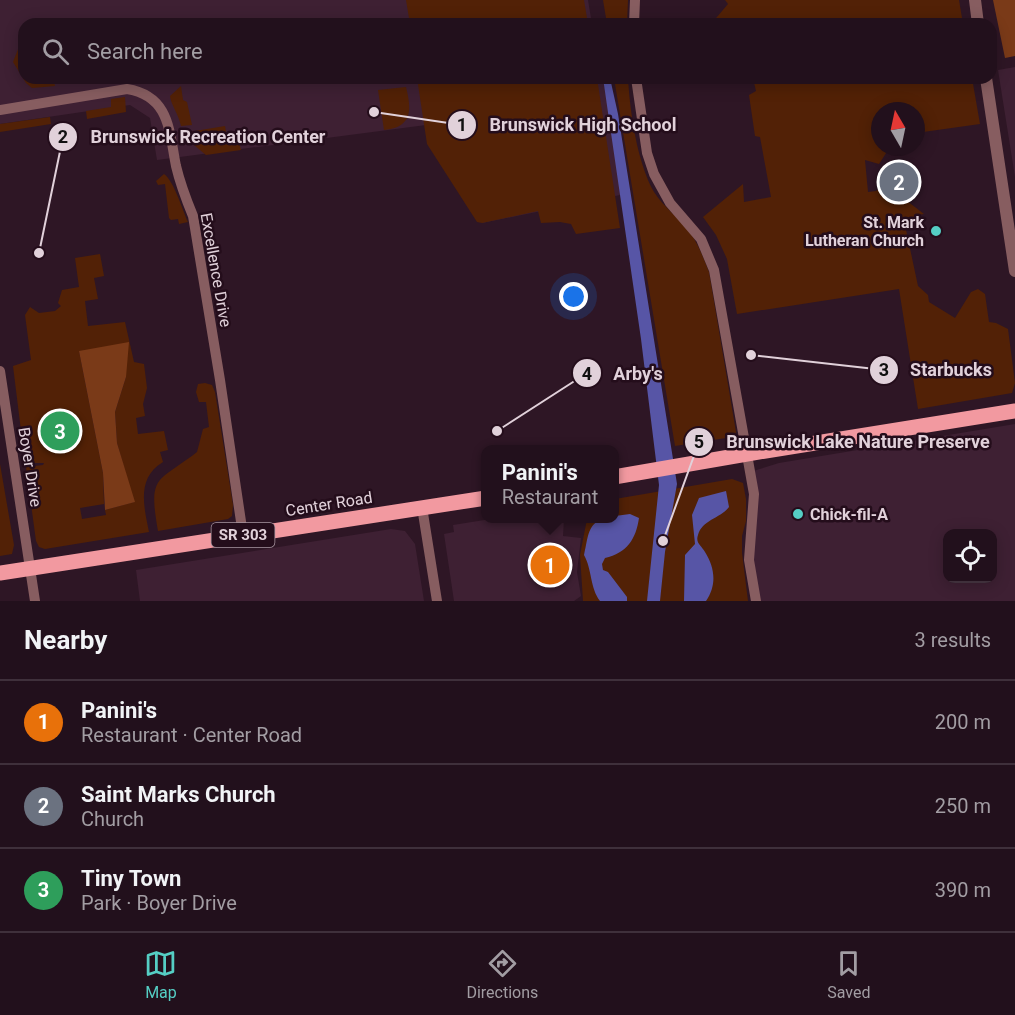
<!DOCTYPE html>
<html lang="en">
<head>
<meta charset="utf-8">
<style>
  body { margin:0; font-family:Roboto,sans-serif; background:#2a1925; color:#f1f3f6 }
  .controls { position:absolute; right:18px; bottom:18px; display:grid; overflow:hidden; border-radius:12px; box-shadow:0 3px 15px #0003 }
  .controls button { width:54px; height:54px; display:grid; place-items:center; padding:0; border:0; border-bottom:2px solid #3f303b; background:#22101c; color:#f1f3f6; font:30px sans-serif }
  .compass { position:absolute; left:871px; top:102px; width:54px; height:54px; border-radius:50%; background:#22101c; box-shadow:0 3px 15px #0003; rotate:351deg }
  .you { position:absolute; left:574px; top:297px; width:21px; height:21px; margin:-15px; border:4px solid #fff; border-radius:50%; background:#1a73e8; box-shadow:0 0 0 9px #1a73e833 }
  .badge { display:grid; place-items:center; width:39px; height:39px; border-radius:50%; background:#55cec4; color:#fff; font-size:20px; font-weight:700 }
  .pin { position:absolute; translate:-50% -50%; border:3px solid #fff; box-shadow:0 2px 6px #0006 }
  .popup { position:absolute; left:481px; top:445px; width:138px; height:78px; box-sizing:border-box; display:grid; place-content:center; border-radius:12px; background:#22101c; filter:drop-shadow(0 2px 4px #0005); font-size:20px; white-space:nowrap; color:#a29da3 }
  .popup b { font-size:22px; color:#f1f3f6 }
  .popup::after { content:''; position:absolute; left:50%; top:100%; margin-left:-12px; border:12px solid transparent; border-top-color:#22101c }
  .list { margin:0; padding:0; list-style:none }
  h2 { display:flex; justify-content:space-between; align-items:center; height:78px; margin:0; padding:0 24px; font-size:26px }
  h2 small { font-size:20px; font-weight:400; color:#a29da3 }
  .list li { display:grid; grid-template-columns:39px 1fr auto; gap:18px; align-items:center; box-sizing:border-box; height:84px; padding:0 24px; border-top:2px solid #3f303b }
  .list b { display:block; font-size:22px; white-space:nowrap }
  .list p { margin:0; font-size:20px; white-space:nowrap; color:#a29da3 }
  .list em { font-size:20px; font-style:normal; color:#a29da3 }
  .icon { flex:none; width:33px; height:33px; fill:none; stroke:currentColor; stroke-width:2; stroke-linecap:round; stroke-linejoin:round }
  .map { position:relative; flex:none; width:1015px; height:601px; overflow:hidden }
  .search { position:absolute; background:#22101c; box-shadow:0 3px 15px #0003; left:18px; right:18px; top:18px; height:66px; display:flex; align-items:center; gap:15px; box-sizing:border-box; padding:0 21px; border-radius:18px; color:#a29da3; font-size:22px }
  .sheet { height:330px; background:#22101c }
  nav { display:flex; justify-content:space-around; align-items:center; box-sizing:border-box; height:84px; border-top:2px solid #3f303b; background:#22101c; font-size:16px; color:#a29da3 }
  nav a { display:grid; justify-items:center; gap:3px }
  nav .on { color:#55cec4 }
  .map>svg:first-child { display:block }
  .built { fill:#3e2033; fill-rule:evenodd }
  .green { fill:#522106; fill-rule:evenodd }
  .forest { fill:#7a3a18 }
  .water { fill:#5755a6 }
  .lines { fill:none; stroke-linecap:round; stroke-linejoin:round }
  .minor { stroke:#875d60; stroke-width:10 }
  .tertiary { stroke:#875d60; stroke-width:12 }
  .primary { stroke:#f299a0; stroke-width:15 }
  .poi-dot { fill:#55cec4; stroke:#240d1b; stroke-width:2 }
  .labels { text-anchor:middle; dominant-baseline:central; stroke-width:5; stroke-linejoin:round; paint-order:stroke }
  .shield { fill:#240d1b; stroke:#a896a1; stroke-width:1.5 }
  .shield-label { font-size:15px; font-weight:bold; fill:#e1d1da }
  .poi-label { font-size:16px; font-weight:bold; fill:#e1d1da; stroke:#240d1b; text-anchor:end }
  .street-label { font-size:16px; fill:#e1d1da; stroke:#240d1b }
  .leader { fill:none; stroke:#e1d1da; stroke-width:2 }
  .callout-dot { fill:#e1d1da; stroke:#240d1b; stroke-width:2 }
  .mark-label { font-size:18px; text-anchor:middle; font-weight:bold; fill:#111 }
  .callout-label { font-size:18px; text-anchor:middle; font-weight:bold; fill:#e1d1da; stroke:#240d1b; stroke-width:5; stroke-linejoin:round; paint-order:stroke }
</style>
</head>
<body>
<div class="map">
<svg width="1015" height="601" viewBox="0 0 1015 601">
  <rect width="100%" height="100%" fill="#2e1625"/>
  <path class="built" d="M0,0H588L592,24H24V78H603L625,194L482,223L426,125L157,160L150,118L130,105L0,124Z
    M1015,67V177L998,70Z
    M1015,424V601H756L750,472L779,463ZM948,534H992V578H948Z
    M497,518L564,519L563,536L581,538L577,572L581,596L574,601H454L444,534L454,532L453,525Z
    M391,529L405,531L415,544L424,601H140L136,570Z"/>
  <path class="green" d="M406,0H584L588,24H410Z
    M603,0H628L627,24H607Z
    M725,0H959L963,24H711L728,4Z
    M22,39H24V78H53L55,86L32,88L26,83L13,62Z
    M417,78H597L620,228L576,234L571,224L560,222L541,223L538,211L482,223L477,222L427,144Z
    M614,78H628C630,112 637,162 654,192C664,208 681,219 691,234C699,246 704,259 709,272L736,432L735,436L729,434L726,438L675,446Z
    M753,78H972L980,124L916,133V111H880V147H890L879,164L865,160L868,192L876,191L885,184L924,214L918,215L919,222L905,225L918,286L928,295L929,302L955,318L971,292L978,289L985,294L989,322L996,323L1008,329L1015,383L1012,393L918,409L899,289L737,314L727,259L716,235L703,217L743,184L744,202L771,197L760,137L755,136L749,95L756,91Z
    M181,86L183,100L187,102L192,125L181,126C179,115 171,105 170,96Z
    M406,87C412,111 412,127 384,130L378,90Z
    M125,97L126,112L87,119L86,111L111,107V99Z
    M50,117L51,124L0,132V124Z
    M225,126L228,143L239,142L241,150L206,155L183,136V133Z
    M164,174C174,181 182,209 188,222L179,224L178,219L171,220L169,218L165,184L158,185L156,181Z
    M100,254L104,276L94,278L98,299L85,301L88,326L125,322L134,362L144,364L147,388L143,404L145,416L136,418L138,434L164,431L168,450L160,452L163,462C136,478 144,507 149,532L45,549L39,547L36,541L26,467L43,465L44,463H25L13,366L31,360L25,315L30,307L39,313L55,311L61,306L58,303L62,290L79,287L75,258ZM79,351L126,377L115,412L117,443L134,502L105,510L106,515L82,519L80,508L104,504L103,473Z
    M205,383L212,385L215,392L233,505L232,516L228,519L158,531C148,474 157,483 197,452L203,429L209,427L206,402H199L196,392L198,384Z
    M0,464L14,545L12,554L0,556Z
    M732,479L743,483L746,499V521L742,536V553L748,601H583L580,555L587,519L614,518L615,499Z"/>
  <path class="forest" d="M993,0H1015V56L1005,58Z
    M129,342L126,377L115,412L117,443L135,502L105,510L103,473L79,351Z"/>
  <path class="water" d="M603,78H610L618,114L677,484L665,552L660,601H647L659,485L641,339Z
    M726,491L729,507C721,518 702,520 698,535C695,543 702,546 705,552C715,568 717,585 706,601H684L685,555L695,544L692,515L699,498Z
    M630,514L639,518C636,539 627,553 605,558L602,564L603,570L608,572L627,597V601H600C590,588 592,569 584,555C589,534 587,518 614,518L615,516Z"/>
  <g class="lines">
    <path class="minor" d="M634,24L635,0
      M636,78L647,153L654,174L670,203L701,239L714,270L754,494L749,560L756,601
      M0,110L127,89C170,96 169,131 176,166C180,183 186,199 193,216L220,380L243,535
      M0,371L35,601
      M422,507L437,601"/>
    <path class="tertiary" d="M975,0L978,24
      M986,78L1015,271"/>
    <path class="primary" d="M614,477L747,454L1015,411
      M0,573L486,498"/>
  </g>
  <g class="poi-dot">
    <circle cx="936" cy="231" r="6"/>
    <circle cx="798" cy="514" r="6"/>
  </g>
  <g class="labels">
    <rect class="shield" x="211.5" y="523" width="63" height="24" rx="4.5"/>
    <g class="shield-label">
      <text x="243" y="535">SR 303</text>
    </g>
    <g class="poi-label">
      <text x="924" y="222">St. Mark<tspan x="924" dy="18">Lutheran Church</tspan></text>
      <text x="810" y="514" text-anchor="start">Chick-fil-A</text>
    </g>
    <g class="street-label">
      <text transform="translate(216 270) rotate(80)">Excellence Drive</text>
      <text transform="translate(30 467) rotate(81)">Boyer Drive</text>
      <text transform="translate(329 504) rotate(-9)">Center Road</text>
    </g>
  </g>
  <path class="leader" d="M374 112L462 125M39 253L63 137M751 355L884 370M497 431L587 373M663 541L699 442"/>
  <g class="callout-dot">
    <circle cx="374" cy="112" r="6"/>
    <circle cx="39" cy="253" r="6"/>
    <circle cx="751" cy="355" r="6"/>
    <circle cx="497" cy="431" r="6"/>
    <circle cx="663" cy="541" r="6"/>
    <circle cx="462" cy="125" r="15"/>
    <circle cx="63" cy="137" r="15"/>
    <circle cx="884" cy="370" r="15"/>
    <circle cx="587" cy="373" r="15"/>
    <circle cx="699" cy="442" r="15"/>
  </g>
  <g class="mark-label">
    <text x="462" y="131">1</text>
    <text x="63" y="143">2</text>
    <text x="884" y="376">3</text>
    <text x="587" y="380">4</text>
    <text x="699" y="448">5</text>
  </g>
  <g class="callout-label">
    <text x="583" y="131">Brunswick High School</text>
    <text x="208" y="143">Brunswick Recreation Center</text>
    <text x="951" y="376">Starbucks</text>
    <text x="638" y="380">Arby's</text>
    <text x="858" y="448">Brunswick Lake Nature Preserve</text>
  </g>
</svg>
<div class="controls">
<button><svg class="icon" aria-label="locate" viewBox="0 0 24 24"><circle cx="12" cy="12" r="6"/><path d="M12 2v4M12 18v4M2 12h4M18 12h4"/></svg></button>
</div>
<svg class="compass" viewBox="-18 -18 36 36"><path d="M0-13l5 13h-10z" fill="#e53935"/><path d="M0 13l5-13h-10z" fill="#a29da3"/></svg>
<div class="you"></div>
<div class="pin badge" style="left:550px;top:565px;background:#e8710a">1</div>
<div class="popup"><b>Panini's</b>Restaurant</div>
<div class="pin badge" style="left:899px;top:182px;background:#6b7280">2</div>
<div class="pin badge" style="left:60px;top:431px;background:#2e9e5b">3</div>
<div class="search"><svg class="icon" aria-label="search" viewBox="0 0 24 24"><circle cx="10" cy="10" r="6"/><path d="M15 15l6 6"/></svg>Search here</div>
</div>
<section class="sheet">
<h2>Nearby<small>3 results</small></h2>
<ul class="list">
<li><span class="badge" style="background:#e8710a">1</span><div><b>Panini's</b><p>Restaurant · Center Road</p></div><em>200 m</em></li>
<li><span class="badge" style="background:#6b7280">2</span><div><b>Saint Marks Church</b><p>Church</p></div><em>250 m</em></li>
<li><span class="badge" style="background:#2e9e5b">3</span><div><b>Tiny Town</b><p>Park · Boyer Drive</p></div><em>390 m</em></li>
</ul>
</section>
<nav>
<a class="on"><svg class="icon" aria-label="map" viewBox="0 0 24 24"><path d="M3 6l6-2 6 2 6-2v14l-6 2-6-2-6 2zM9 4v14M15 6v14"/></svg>Map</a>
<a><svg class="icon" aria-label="directions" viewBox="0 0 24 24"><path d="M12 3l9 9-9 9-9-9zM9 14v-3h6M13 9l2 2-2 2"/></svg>Directions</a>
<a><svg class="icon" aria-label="saved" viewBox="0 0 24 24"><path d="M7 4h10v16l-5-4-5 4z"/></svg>Saved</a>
</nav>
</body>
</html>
